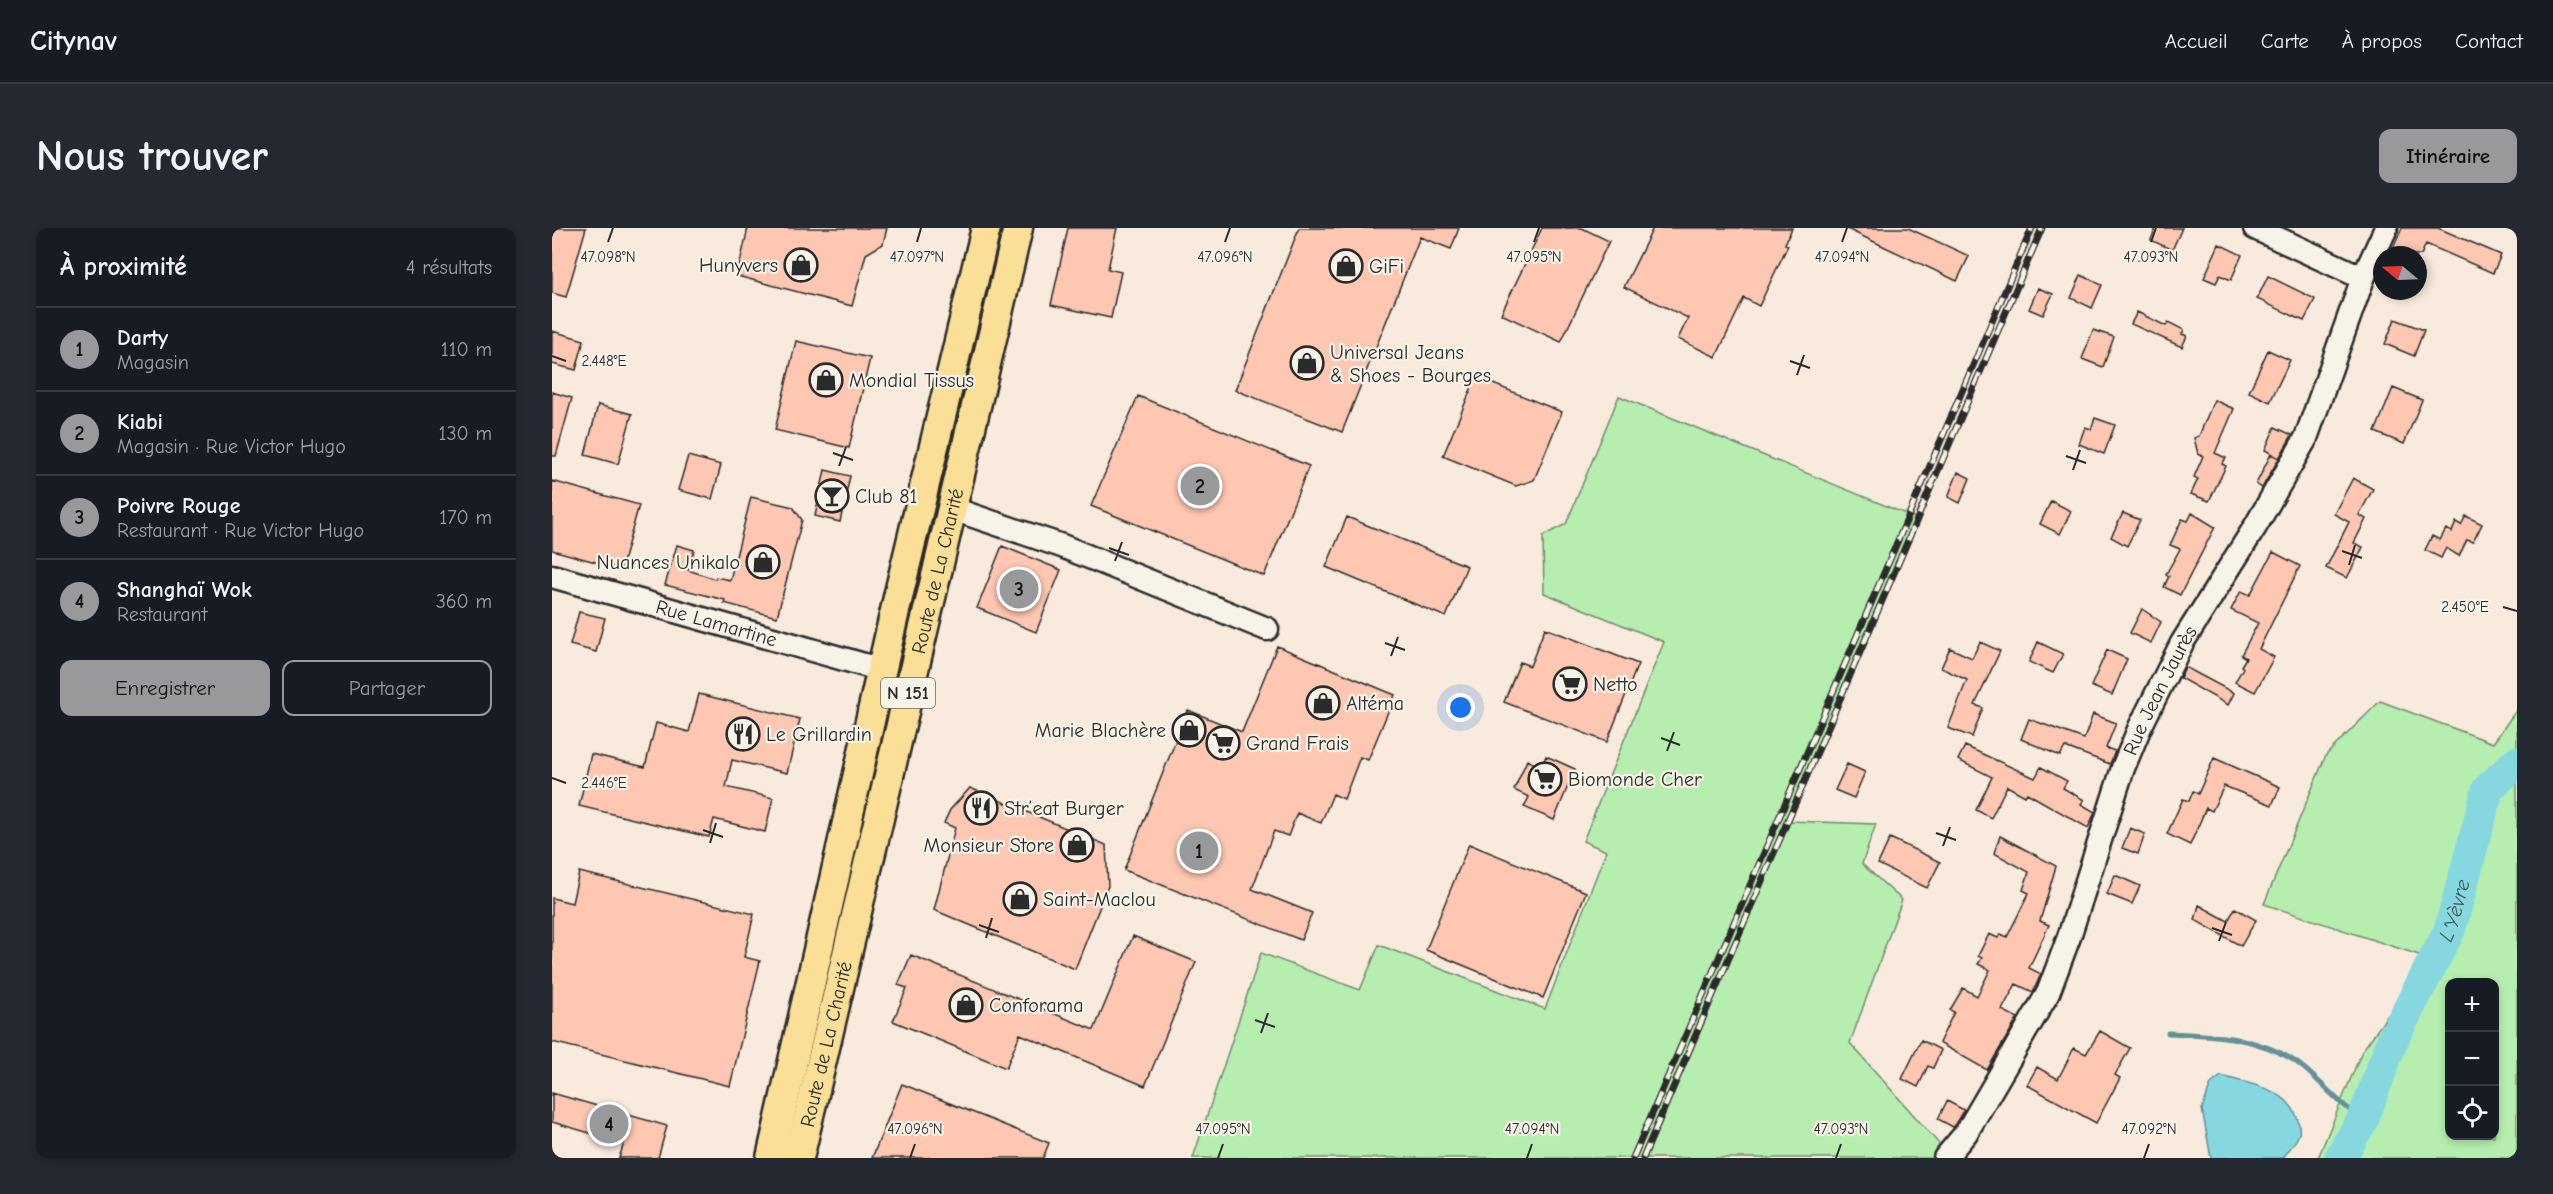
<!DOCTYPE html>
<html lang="fr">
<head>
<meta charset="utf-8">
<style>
  body { margin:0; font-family:"Comic Neue",sans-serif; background:#242831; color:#f1f3f6 }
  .controls { position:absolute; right:18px; bottom:18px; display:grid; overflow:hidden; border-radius:12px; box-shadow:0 3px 9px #0003 }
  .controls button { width:54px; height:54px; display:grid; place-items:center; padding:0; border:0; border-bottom:2px solid #363941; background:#171b24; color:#f1f3f6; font:30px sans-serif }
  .compass { position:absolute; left:1821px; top:18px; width:54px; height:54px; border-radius:50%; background:#171b24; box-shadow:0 3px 9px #0003; rotate:289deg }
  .you { position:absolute; left:909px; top:480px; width:21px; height:21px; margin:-15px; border:4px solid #fff; border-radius:50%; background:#1a73e8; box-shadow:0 0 0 9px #1a73e833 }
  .badge { display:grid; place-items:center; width:39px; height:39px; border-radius:50%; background:#98999b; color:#111; font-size:20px; font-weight:700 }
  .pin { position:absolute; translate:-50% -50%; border:3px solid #fff; box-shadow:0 2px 6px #0006 }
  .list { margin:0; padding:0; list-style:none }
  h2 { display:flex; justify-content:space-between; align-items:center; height:78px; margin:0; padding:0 24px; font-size:26px }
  h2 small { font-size:20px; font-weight:400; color:#9ea1a6 }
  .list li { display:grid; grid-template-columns:39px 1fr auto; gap:18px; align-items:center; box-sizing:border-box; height:84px; padding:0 24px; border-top:2px solid #363941 }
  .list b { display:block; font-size:22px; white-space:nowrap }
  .list p { margin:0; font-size:20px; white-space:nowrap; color:#9ea1a6 }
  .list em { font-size:20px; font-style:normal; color:#9ea1a6 }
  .actions { display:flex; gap:12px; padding:18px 24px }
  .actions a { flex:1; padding:14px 0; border:2px solid #98999b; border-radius:12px; text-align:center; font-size:21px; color:#98999b }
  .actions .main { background:#98999b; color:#111 }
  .icon { flex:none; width:33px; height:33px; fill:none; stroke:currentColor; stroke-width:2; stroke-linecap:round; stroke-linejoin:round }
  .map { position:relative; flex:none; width:1965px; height:930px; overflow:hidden; border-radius:12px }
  header { display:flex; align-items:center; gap:36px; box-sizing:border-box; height:84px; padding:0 30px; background:#171b24; border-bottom:2px solid #363941 }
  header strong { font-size:28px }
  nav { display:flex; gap:33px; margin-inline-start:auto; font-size:21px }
  .intro { display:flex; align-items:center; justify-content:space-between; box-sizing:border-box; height:144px; padding:0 36px }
  h1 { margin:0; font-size:42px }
  .button { padding:15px 27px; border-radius:12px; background:#98999b; color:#111; font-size:21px; font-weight:700 }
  main { display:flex; gap:36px; padding:0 36px }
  aside { flex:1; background:#171b24; border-radius:12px; box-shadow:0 3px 9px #0003 }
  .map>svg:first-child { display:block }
  .green { fill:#b6eeb0; stroke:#708c6e; stroke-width:1.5; fill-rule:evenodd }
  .water { fill:#87d7e1; stroke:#629298; stroke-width:1.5 }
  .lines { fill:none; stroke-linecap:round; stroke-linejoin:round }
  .stream { stroke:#629298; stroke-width:5 }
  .river { stroke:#87d7e1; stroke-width:32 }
  .building { fill:#fec7b2; stroke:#2b2b2b; stroke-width:1.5 }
  .minor-casing { stroke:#2b2b2b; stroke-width:27 }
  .major-casing { stroke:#2b2b2b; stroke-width:33 }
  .minor { stroke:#f7f3e8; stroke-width:22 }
  .major { stroke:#fbdf96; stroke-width:28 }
  .rail-casing { stroke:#2b2b2b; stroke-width:7 }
  .rail { stroke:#f7f3e8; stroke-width:4.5; stroke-dasharray:14; stroke-linecap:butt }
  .ticks { fill:none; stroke:#2b2b2b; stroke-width:2 }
  .labels { text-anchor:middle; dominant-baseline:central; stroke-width:4.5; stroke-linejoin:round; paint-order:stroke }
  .shield { fill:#f7f3e8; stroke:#686764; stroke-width:1.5 }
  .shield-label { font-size:18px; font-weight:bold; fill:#2b2b2b }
  .poi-label { font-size:20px; fill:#2b2b2b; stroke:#f7f3e8; text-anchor:start }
  .street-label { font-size:20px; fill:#2b2b2b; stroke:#f7f3e8 }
  .water-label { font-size:21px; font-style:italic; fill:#425658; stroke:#f7f3e8 }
  .ticks-label { font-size:15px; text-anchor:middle; fill:#2b2b2b; stroke:#f7f3e8; stroke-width:4.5; stroke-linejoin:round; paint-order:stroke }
</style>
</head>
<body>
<header>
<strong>Citynav</strong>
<nav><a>Accueil</a><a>Carte</a><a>À propos</a><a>Contact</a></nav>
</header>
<div class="intro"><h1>Nous trouver</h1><a class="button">Itinéraire</a></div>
<main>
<aside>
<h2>À proximité<small>4 résultats</small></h2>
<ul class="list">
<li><span class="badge">1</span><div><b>Darty</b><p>Magasin</p></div><em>110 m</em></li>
<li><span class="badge">2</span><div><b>Kiabi</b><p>Magasin · Rue Victor Hugo</p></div><em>130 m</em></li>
<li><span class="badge">3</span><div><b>Poivre Rouge</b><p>Restaurant · Rue Victor Hugo</p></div><em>170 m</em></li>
<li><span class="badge">4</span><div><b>Shanghaï Wok</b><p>Restaurant</p></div><em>360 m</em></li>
</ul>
<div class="actions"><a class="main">Enregistrer</a><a>Partager</a></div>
</aside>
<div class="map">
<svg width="1965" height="930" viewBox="0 0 1965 930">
  <rect width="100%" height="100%" fill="#f8eadd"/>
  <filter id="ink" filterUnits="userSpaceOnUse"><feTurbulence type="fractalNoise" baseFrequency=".0167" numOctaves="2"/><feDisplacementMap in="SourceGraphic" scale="12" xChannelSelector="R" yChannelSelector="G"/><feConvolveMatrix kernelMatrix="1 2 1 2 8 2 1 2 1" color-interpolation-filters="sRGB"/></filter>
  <g filter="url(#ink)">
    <path class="green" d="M1067,168L1366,291L1236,593L1324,596L1310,636L1350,672L1298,815L1396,926L1393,930H641L709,725L808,762L827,717L993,781L1054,623L1031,613L1112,414L992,365L991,308L1014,296Z
      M1828,473L1941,515L1965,481V930H1766L1810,823L1859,755L1870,728L1712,676L1774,527ZM1898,754H1942V908H1898Z"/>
    <path class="water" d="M1669,848C1697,856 1737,860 1746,892C1747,897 1748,902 1747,906C1744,914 1736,923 1731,930H1659L1650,881L1659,856Z"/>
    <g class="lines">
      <path class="stream" d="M1616,805C1660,807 1706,808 1744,834C1768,851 1785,876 1811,891"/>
      <path class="river" id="s1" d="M1788,930L1811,891L1840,813L1898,701L1936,561L1965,534"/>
    </g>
    <path class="building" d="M0,0H34L14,69L0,65Z
      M196,0H335L331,16L314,26L300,78L185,48Z
      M516,0H565L556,41L569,44L559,90L499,77Z
      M747,0H907L899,21L868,9L790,204L683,162Z
      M990,0H1030L1057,13L1009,114L949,86Z
      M1101,0H1240L1233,16L1236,17L1207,78L1192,70L1164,129L1126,111L1136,90L1072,59Z
      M1293,0H1356L1417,28L1405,53Z
      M1604,0H1630L1620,22L1599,12Z
      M1850,0H1886L1949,27L1941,45L1874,16L1869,27H1838Z
      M1667,16L1690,27L1679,52L1668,47L1664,55L1652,50Z
      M1529,47L1550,57L1540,80L1519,70Z
      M1716,48L1763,71L1752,93L1705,71Z
      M1486,60L1501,66L1491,87L1477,81Z
      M1585,84L1614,98L1616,94L1632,102L1630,106L1635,108L1630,119L1579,96Z
      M1843,91L1872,102L1862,128L1833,116Z
      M1541,102L1562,109L1551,139L1530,131Z
      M0,103L32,112L24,142L0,136Z
      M244,113L318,130L297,220L223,202Z
      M1716,122L1738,132L1718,174L1697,164Z
      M924,149L1010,184L982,252L964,258L891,228Z
      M1841,160L1870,172L1852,216L1823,204Z
      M0,164L20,170L4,228H0Z
      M586,168L757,238L712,348L539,278Z
      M1662,172L1682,181L1663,225L1674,230L1670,236L1674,238L1657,273L1639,266L1646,251L1642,249L1651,228L1646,226L1642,210L1647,208Z
      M46,177L80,186L66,236L33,227Z
      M1543,190L1563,197L1552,226L1527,216L1533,199L1539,201Z
      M1723,199L1740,207L1727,230L1713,222Z
      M1719,226L1727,230L1710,260L1704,256Z
      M136,228L169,237L160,271L126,262Z
      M273,242L298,248L288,294L263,288Z
      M1406,244L1418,250L1408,275L1396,269Z
      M1801,250L1821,261L1807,287L1814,291L1802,315L1811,319L1795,350L1774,340L1797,294L1782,286Z
      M0,253L87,277L69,341L0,322Z
      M199,269L241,279L250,292L225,389L172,375L173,372L113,357L125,317L142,322L136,342L163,351L164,349L178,352Z
      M1499,273L1519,283L1508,306L1488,296Z
      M1571,285L1588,292L1575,318L1559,309Z
      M1640,285L1663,299L1628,367L1612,359L1617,348L1614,346L1628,321L1618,317L1630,291L1636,293Z
      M1914,288L1930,296L1921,314L1915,312L1907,328L1894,320L1889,330L1873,322L1880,308L1888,312L1894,301L1900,304L1904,294L1909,297Z
      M795,289L915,338L894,389L774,339Z
      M450,318L509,342L484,404L425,380Z
      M1721,324L1748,338L1707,421L1722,429L1703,464L1683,454L1691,440L1689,438L1694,430L1689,427L1706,395L1679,382L1689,363L1698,367Z
      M1590,381L1609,394L1599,415L1578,405Z
      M27,384L53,390L44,424L18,417Z
      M993,400L1086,436L1055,514L952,474L968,434L978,438Z
      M1428,414L1448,423L1423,477L1431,480L1420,509L1396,500L1415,452L1389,440L1398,420L1420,430Z
      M1486,414L1511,426L1501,445L1477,434Z
      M725,418L843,467L816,532L808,529L792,571L781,566L769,595L745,585L736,608L722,603L700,661L760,685L749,712L572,642L636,482L690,504Z
      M1555,422L1575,431L1560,467L1539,458Z
      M1633,439L1682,465L1676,477L1628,450Z
      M147,466L248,491L235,545L180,532L174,559L221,570L213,604L162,591L157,609L27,578L39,526L93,539L104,495L137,504Z
      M1541,486L1564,495L1554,520L1563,523L1558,536L1513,519L1508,528L1469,511L1477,491L1532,511Z
      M1413,518L1483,550L1489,539L1515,553L1511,560L1532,572L1529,576L1543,584L1536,600L1475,565L1473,568L1455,558L1439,590L1424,582L1440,549L1406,532Z
      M994,528L1023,541L1002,592L972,579L977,569L962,562L975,532L989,539Z
      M1662,530L1728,559L1720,577L1672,558L1660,583L1654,580L1638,617L1615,606L1631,571L1637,573L1641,563L1646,566Z
      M1295,536L1313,544L1302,570L1283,562Z
      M418,560L554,617L556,658L523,741L382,682L403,600L392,595L398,582Z
      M1578,600L1593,606L1586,626L1570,620Z
      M1448,608L1504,638L1488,693L1497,697L1477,740L1489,746L1481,764L1464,756L1450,782L1466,790L1435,842L1387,815L1402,784L1398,782L1411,760L1425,768L1438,742L1426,736L1430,730L1426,728L1437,706L1446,710L1449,706L1455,709L1477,665L1471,662L1477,644L1442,625Z
      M1338,610L1388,634L1375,660L1326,636Z
      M917,616L1034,664L991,770L874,722Z
      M27,644L202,686L192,729L208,733L178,858L0,814V670L20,675Z
      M1563,647L1588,658L1580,676L1555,666Z
      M1647,677L1676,693L1683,680L1704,692L1689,718L1643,692Z
      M581,708L644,734L593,858L468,806L454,840L341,793L355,760L346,757L359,727L542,802Z
      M1548,803L1578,820L1563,847L1568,850L1544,895L1475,857L1485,839L1506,851L1522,820L1534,826Z
      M1369,812L1389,822L1381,840L1376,838L1366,859L1350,851Z
      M350,856L497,915L491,930H320Z
      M0,865L115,898L106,930H67L72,915L0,894Z
      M1395,873L1412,882L1401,899L1386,891Z"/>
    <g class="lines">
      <g class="minor-casing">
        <g id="minor">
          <path d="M1703,0L1811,50"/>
          <path d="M398,280L510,318L715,401"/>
          <path id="s2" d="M0,348L330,442"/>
          <path id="s3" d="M1393,930L1414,905L1496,765L1517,709L1571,540L1588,499L1630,415L1703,299L1754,210L1811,50L1834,0"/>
        </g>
      </g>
      <g class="major-casing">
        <g id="major">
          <path d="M219,930L347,365L434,0"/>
          <path id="s4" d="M247,930L466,0"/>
        </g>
      </g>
      <use href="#minor" class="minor"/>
      <use href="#major" class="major"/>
      <g class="rail-casing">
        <path id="rail" d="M1081,930L1480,0
          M1091,930L1490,0"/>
      </g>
      <use href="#rail" class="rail"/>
    </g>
  </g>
  <path class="ticks" d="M56,14L61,0M365,14L369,0M673,14L678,0M982,14L987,0M1290,14L1295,0M1599,14L1604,0M0,128L14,133M1238,133L1258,140M1245,147L1252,127M281,225L301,232M1514,228L1534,235M287,238L294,219M1521,242L1528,222M557,320L577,327M1790,323L1810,330M563,333L570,314M1797,337L1803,317M1951,379L1965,383M833,415L853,422M839,428L846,409M1109,510L1128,517M1115,523L1122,504M0,550L14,555M151,602L171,609M1384,605L1404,612M158,615L164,595M1391,618L1398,599M427,697L447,704M1660,700L1680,707M434,710L440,690M1667,713L1674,694M703,792L723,799M709,805L716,785M358,930L363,916M666,930L671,916M975,930L980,916M1284,930L1289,916M1592,930L1597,916"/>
  <defs>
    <g id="shop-ring" transform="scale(1.725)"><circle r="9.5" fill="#f7f3e8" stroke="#2b2b2b" stroke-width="1.5"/><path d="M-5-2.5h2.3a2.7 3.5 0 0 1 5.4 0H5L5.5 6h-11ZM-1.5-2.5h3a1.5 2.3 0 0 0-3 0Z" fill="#2b2b2b"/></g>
    <g id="bar-ring" transform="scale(1.725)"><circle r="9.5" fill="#f7f3e8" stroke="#2b2b2b" stroke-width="1.5"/><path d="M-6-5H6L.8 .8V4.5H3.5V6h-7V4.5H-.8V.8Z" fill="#2b2b2b"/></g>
    <g id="supermarket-ring" transform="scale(1.725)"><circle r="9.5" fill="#f7f3e8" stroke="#2b2b2b" stroke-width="1.5"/><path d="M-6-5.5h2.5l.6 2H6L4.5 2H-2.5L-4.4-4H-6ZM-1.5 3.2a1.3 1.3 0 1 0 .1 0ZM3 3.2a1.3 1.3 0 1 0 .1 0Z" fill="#2b2b2b"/></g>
    <g id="restaurant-ring" transform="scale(1.725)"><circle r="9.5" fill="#f7f3e8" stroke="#2b2b2b" stroke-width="1.5"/><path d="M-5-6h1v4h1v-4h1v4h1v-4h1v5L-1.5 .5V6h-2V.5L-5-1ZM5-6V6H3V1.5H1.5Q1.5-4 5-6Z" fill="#2b2b2b"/></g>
  </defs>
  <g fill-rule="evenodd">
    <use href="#shop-ring" x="249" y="37"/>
    <use href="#shop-ring" x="794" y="38"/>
    <use href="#shop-ring" x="755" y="135"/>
    <use href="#shop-ring" x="274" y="152"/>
    <use href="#bar-ring" x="280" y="268"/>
    <use href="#shop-ring" x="211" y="334"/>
    <use href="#supermarket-ring" x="1018" y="456"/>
    <use href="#shop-ring" x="771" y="475"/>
    <use href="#shop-ring" x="637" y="502"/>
    <use href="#restaurant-ring" x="191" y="506"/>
    <use href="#supermarket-ring" x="671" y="515"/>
    <use href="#supermarket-ring" x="993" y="551"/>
    <use href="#restaurant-ring" x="429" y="580"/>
    <use href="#shop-ring" x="525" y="617"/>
    <use href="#shop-ring" x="468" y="671"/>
    <use href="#shop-ring" x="414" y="777"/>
  </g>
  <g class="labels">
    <rect class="shield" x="329" y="450" width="54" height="30" rx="4.5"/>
    <g class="shield-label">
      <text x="356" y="465">N 151</text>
    </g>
    <g class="poi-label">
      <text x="226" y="37" text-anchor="end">Hunyvers</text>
      <text x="817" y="38">GiFi</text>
      <text x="778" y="124">Universal Jeans<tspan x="778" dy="23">&amp; Shoes - Bourges</tspan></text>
      <text x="297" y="152">Mondial Tissus</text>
      <text x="303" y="268">Club 81</text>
      <text x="188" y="334" text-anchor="end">Nuances Unikalo</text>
      <text x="1041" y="456">Netto</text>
      <text x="794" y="475">Altéma</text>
      <text x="614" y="502" text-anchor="end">Marie Blachère</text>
      <text x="214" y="506">Le Grillardin</text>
      <text x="694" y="515">Grand Frais</text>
      <text x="1016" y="551">Biomonde Cher</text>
      <text x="452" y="580">Str’eat Burger</text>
      <text x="502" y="617" text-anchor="end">Monsieur Store</text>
      <text x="491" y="671">Saint-Maclou</text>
      <text x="437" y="777">Conforama</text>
    </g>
    <g class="street-label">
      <text stroke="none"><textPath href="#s4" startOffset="603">Route de La Charité</textPath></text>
      <text stroke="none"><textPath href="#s2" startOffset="171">Rue Lamartine</textPath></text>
      <text stroke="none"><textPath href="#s3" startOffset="518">Rue Jean Jaurès</textPath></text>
      <text stroke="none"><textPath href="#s4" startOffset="117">Route de La Charité</textPath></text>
    </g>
    <g class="water-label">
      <text stroke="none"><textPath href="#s1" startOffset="274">L'Yèvre</textPath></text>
    </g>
  </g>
  <g class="ticks-label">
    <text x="56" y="34">47.098°N</text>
    <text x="365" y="34">47.097°N</text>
    <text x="673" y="34">47.096°N</text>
    <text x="982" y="34">47.095°N</text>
    <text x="1290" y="34">47.094°N</text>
    <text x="1599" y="34">47.093°N</text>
    <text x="52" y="138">2.448°E</text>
    <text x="1913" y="384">2.450°E</text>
    <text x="52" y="560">2.446°E</text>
    <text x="363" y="906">47.096°N</text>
    <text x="671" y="906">47.095°N</text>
    <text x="980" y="906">47.094°N</text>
    <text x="1289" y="906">47.093°N</text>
    <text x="1597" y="906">47.092°N</text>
  </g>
</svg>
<div class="controls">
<button>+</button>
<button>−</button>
<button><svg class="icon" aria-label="locate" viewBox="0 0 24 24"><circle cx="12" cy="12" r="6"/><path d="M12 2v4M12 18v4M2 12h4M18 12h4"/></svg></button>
</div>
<svg class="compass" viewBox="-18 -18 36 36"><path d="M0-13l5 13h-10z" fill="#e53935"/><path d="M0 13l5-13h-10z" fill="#9ea1a6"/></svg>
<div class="you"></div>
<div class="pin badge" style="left:647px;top:623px">1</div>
<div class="pin badge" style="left:648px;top:258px">2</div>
<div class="pin badge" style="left:467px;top:361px">3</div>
<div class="pin badge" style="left:57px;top:896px">4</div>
</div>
</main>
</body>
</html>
